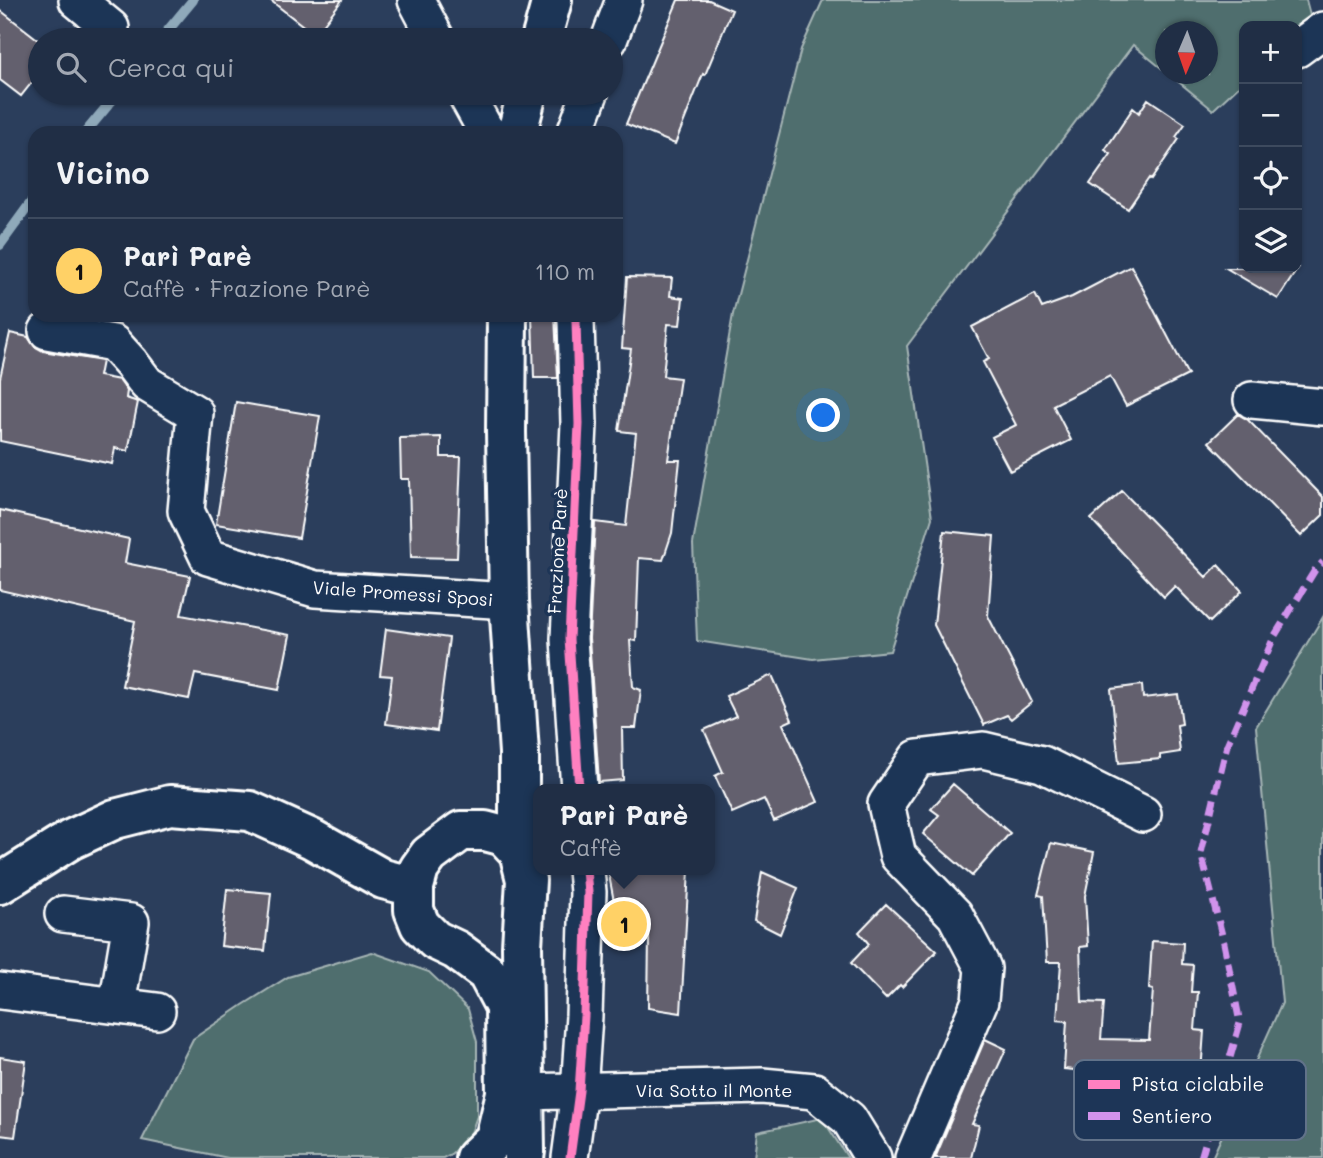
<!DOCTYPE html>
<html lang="it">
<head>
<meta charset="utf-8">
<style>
  body { margin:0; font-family:Mali,sans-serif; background:#2d3a50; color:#f1f3f6 }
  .controls { position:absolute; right:21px; top:21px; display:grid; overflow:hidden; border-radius:14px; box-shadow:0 2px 5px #0004 }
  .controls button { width:63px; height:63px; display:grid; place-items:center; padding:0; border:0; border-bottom:2px solid #3d4a5e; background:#202e45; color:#f1f3f6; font:35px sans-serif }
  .compass { position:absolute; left:1155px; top:21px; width:63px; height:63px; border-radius:50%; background:#202e45; box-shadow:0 2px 5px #0004; rotate:182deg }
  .you { position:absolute; left:824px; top:416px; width:24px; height:24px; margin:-18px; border:5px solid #fff; border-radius:50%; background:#1a73e8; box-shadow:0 0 0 10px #1a73e833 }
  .badge { display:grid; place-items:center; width:46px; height:46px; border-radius:50%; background:#ffd166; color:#111; font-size:23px; font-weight:700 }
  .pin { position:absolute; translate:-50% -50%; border:4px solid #fff; box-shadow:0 2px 7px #0006 }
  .popup { position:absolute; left:533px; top:784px; width:182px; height:91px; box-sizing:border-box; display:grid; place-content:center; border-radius:14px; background:#202e45; filter:drop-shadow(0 2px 5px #0005); font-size:23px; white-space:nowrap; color:#a2a8b3 }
  .popup b { font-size:26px; color:#f1f3f6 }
  .popup::after { content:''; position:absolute; left:50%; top:100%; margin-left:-14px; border:14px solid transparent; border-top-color:#202e45 }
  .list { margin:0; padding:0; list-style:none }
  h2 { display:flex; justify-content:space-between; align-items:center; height:91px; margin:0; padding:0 28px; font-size:30px }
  h2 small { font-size:23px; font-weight:400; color:#a2a8b3 }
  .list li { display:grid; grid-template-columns:46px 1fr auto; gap:21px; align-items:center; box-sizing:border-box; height:105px; padding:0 28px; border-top:2px solid #3d4a5e }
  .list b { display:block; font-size:26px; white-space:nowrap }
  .list p { margin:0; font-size:23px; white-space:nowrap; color:#a2a8b3 }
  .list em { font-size:23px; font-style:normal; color:#a2a8b3 }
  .icon { flex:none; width:38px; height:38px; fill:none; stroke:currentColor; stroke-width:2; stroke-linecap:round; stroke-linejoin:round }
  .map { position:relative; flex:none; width:1323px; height:1158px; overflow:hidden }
  .search { position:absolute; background:#202e45; box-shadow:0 2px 5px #0004; left:28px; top:28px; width:595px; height:77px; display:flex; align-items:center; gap:18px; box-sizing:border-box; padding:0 24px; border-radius:38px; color:#a2a8b3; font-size:26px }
  .panel { position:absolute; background:#202e45; box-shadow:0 2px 5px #0004; left:28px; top:126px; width:595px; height:196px; border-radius:21px }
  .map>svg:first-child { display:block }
  .green { fill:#4f6e6e; stroke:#a7b6b6; stroke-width:2 }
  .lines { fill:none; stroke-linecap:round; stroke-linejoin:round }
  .stream { stroke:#8fa9ba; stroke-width:10 }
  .building { fill:#63606e; stroke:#fff; stroke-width:2 }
  .minor-casing { stroke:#fff; stroke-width:40 }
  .major-casing { stroke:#fff; stroke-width:44 }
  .minor { stroke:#1d3557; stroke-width:35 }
  .major { stroke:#1d3557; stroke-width:38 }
  .quiet { stroke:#d193ec; stroke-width:7; stroke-dasharray:14 7; stroke-linecap:butt }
  .cycleway-casing { stroke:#1d3557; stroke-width:13 }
  .cycleway { stroke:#ff80c0; stroke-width:9 }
  .labels { text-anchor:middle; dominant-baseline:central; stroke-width:7; stroke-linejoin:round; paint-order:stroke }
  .street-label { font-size:18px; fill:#fff; stroke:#1d3557 }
  .key { fill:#1d3557; stroke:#617289; stroke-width:2 }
  .key-label { font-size:19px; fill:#fff }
</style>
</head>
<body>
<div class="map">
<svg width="1323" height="1158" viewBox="0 0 1323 1158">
  <rect width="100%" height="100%" fill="#2b3e5c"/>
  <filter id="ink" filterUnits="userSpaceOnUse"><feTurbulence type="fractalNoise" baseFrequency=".0143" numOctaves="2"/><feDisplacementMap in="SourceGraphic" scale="14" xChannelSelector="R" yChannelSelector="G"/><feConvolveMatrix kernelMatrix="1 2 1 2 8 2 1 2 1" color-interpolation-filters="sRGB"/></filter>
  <g filter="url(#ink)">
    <path class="green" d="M823,0H1306L1311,19L1297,32V26H1244V81L1213,110L1169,74H1208V32H1166L1165,71L1133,45L907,346L932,518L890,651L813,659L697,641L693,544L733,314L801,49Z
      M1323,617V1158H1212L1282,1003L1256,727Z
      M372,952L429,972L468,1009L477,1042V1116L470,1136L451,1154L443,1158H228L142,1140L193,1039L243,1005L288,977Z
      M822,1118L848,1158H754L757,1132Z"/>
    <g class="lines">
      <path class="stream" d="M160,40L193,0
        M85,133L118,93
        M0,245L35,197"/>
    </g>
    <path class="building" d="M270,0H342L315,35Z
      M678,0H709L732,10L705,75L703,74L675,144L626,124Z
      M0,10L40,41V72L21,96L0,80Z
      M1148,99L1185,124L1176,137L1179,139L1151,180L1149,178L1128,209L1090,184L1111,154L1105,150L1133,108L1139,113Z
      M1131,266L1188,375L1126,406L1110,376L1053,405L1071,440L1010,471L992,437L1016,425L983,362L989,359L972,327L1035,294L1042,308L1072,297Z
      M1226,268H1298L1278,299Z
      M627,277L672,278L670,296L683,298L680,325L668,324L663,376L680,378L668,460H680L672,533L663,560L639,558L636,641L630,640L633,687L641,690L636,728H622L623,780L599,782L589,638L595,522L626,526L636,433L619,431L631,349L622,348Z
      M532,315H555L558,378H534Z
      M10,333L28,337L34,346L43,351L102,361L99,376L119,380L127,391L126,398L138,402L128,451L115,448L112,464L0,441V378Z
      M236,402L320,416L299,538L216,524Z
      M1238,414L1248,420L1323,497V515L1301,536L1209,442Z
      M441,437V457H461L457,558L411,557L409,479H401L400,438Z
      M1122,491L1206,577L1218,565L1242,591L1210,622L1175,586L1164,597L1091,519Z
      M0,510L129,539L125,563L190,576L181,615L290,635L279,690L195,674L189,699L122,686L135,621L0,590Z
      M944,531L994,536L988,616L1032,702L1011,719L1007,715L984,725L934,625Z
      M386,629L449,638L437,731L386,724L392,676L380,675Z
      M772,675L792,720L783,724L818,802L774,821L764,799L732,813L715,776L723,772L704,730L736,716L726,696Z
      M1142,685L1143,698L1178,694L1182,724L1177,725L1180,752L1160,755V759L1119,763L1111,689Z
      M953,784L1010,833L972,876L923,834L939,815L931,809Z
      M1051,843L1094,852L1085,896L1088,946L1080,947L1082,1002L1104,1003L1101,1039L1149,1040L1153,990L1149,989L1152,941L1183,943L1182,964L1193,965L1191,992H1198L1195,1030L1204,1031L1201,1073H1191L1189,1102H1179L1177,1122L1143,1120L1147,1076L1064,1069L1067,1021L1057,1020L1061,962H1047L1043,896L1038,895Z
      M608,870H689L681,1013L648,1008L649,936L616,935V912Z
      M762,872L798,888L780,934L754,921Z
      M227,889L271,893L265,951L221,946Z
      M886,904L937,951L902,987L900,985L886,999L851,963L869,944L859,932Z
      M985,1039L1006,1049L972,1124L979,1125L971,1158H935Z
      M0,1057L26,1061L15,1137L0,1135Z"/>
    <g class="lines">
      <g class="minor-casing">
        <path id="minor" d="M77,0L111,28
          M416,0L437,40
          M609,40L624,0
          M1297,49L1323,30
          M465,93L485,129L489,133
          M575,133L590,93
          M575,315L576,321L579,424L569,639L579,789
          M47,331L113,343L131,363L147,384L195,413L186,511L208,557L315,589L509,601
          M1252,400L1323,407
          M63,914L131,922L117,1005
          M0,991L157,1011
          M524,1092L762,1086L814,1091L849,1119L873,1158
          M570,1158L579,1091L584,1016L588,892L586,870
          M913,1158L980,1001L983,968L955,915L898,856L886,804L917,758L983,750L1042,764L1143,814"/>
      </g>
      <g class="major-casing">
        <path id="major" d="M541,40L552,0
          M517,133L527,93
          M507,315L506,432L509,601L519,753V852
          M0,884L70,840L115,819L170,805L250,811L312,839L383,879L414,887
          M475,1158L495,1139L506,1093L505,1007L487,973L456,950L435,940L420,925L414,910V887L419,869L429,855L461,831H485L504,836L519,852L526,880L522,946L525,1151L524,1158"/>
      </g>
      <use href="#minor" class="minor"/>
      <use href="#major" class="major"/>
      <path class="quiet" d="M1201,1158L1240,1023L1224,943L1201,853L1227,745L1274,637L1315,570L1323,562"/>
      <g class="cycleway-casing">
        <path id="cycleway" d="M575,315L576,321L579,424L569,639L579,789
          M570,1158L579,1091L584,1016L588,892L586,870"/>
      </g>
      <use href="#cycleway" class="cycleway"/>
    </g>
  </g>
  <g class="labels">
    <g class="street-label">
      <text transform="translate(557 551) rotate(-87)">Frazione Parè</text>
      <text transform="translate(403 593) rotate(4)">Viale Promessi Sposi</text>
      <text x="714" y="1090">Via Sotto il Monte</text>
    </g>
  </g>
  <rect x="1074" y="1060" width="232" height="80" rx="10" class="key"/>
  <rect x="1088" y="1080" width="32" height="9" fill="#ff80c0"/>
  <rect x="1088" y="1112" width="32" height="8" fill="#d193ec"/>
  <g class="key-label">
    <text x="1132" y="1091">Pista ciclabile</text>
    <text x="1132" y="1123">Sentiero</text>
  </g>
</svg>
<div class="controls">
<button>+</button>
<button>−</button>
<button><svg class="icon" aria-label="locate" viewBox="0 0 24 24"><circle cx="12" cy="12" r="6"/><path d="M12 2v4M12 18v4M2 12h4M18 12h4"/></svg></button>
<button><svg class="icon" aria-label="layers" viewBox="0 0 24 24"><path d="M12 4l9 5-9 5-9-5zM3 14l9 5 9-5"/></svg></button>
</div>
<svg class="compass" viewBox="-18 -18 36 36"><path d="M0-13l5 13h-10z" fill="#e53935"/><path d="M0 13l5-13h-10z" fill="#a2a8b3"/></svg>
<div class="you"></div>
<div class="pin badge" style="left:624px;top:924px">1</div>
<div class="popup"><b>Parì Parè</b>Caffè</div>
<div class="search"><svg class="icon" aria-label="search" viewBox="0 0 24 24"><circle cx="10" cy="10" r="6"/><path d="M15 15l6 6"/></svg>Cerca qui</div>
<section class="panel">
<h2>Vicino<small></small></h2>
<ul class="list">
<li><span class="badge">1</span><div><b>Parì Parè</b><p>Caffè · Frazione Parè</p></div><em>110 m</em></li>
</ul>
</section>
</div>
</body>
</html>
